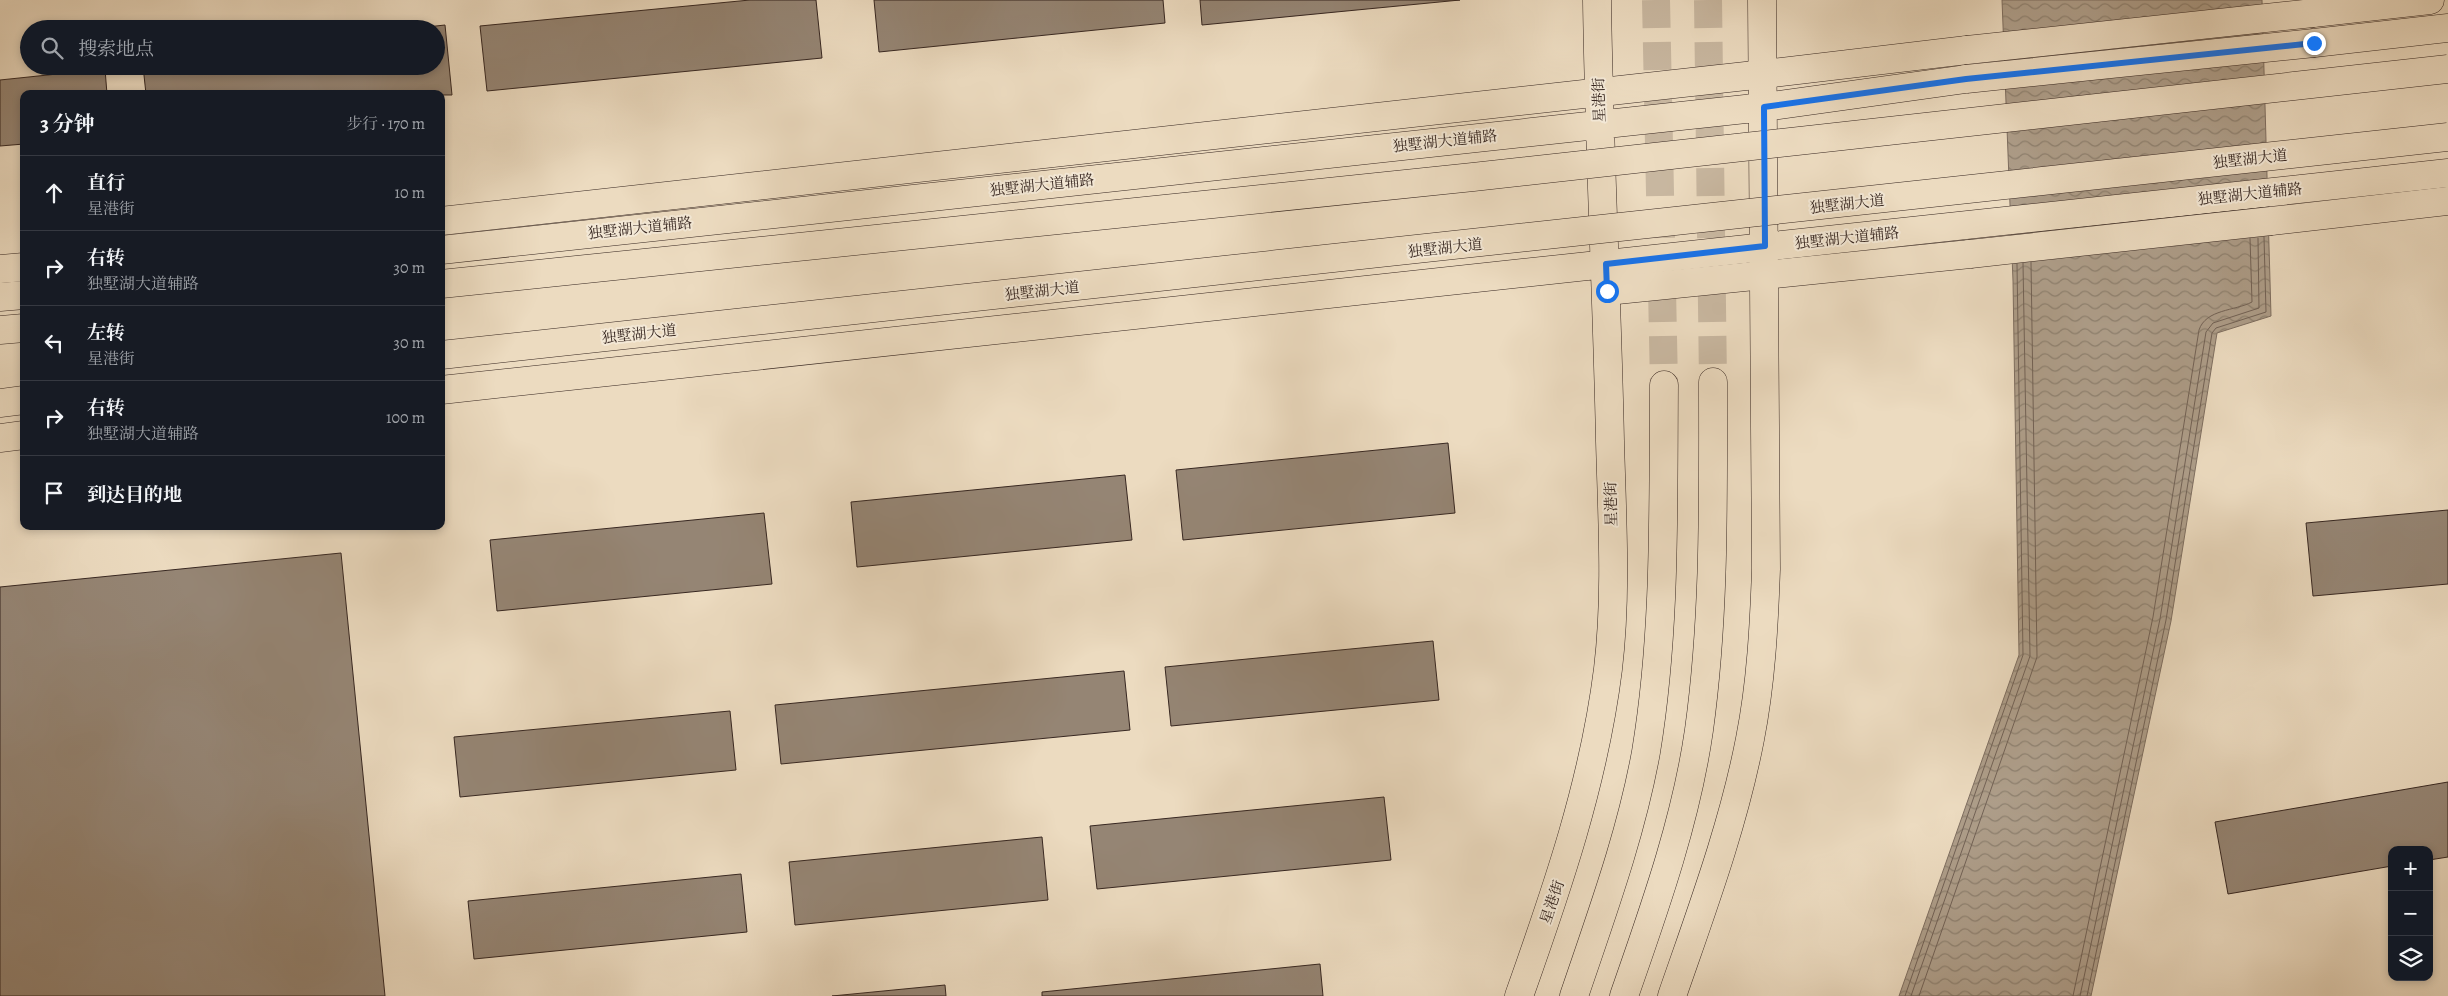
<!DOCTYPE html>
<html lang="zh">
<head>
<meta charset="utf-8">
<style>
  body { margin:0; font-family:Alegreya,"Noto Serif SC",serif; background:#20242c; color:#f1f3f6 }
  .controls { position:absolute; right:15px; bottom:15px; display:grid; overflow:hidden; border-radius:10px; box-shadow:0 2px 8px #0003 }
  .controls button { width:45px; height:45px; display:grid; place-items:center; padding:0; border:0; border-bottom:1px solid #363941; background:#171b24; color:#f1f3f6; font:25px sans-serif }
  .stop { position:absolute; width:15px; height:15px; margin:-11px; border:4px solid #1a73e8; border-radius:50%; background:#fff }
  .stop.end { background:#1a73e8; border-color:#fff; box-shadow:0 1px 5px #0008 }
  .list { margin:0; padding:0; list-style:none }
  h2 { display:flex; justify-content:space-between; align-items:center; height:65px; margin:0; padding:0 20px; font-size:21px }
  h2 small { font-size:16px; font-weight:400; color:#9ea1a6 }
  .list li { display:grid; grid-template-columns:32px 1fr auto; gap:15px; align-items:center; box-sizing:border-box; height:75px; padding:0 20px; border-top:1px solid #363941 }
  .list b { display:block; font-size:19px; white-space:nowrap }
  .list p { margin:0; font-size:16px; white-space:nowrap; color:#9ea1a6 }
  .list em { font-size:16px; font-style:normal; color:#9ea1a6 }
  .icon { flex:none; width:28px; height:28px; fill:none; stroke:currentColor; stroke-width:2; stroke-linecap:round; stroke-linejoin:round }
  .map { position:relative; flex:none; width:2448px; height:996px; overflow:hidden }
  .search { position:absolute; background:#171b24; box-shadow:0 2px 8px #0003; left:20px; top:20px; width:425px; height:55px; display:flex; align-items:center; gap:12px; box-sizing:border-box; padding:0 18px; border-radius:28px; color:#9ea1a6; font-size:19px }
  .panel { position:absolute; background:#171b24; box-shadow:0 2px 8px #0003; left:20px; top:90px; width:425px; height:440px; border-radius:10px }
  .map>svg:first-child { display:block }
  .water { fill:url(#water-waves); stroke:#7e6e60 }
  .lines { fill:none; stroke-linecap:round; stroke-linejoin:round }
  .shore { stroke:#726256; stroke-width:1 }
  .building { fill:#958574; stroke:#372721 }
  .major-tunnel { stroke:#c8b7a0; stroke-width:28; stroke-dasharray:28 14; stroke-linecap:butt }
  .major-casing { stroke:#372721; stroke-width:29 }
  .highway-casing { stroke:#372721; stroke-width:29 }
  .major { stroke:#ecdbc0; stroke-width:28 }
  .highway { stroke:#ecdbc0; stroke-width:28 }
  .major-bridge-casing { stroke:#372721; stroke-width:29; stroke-linecap:butt }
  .highway-bridge-casing { stroke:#372721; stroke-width:29; stroke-linecap:butt }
  .major-bridge { stroke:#ecdbc0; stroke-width:28 }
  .highway-bridge { stroke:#ecdbc0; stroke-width:28 }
  .route { stroke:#1a73e8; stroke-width:6 }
  .labels { text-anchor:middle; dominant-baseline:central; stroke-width:4; stroke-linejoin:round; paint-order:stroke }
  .street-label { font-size:15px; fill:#372721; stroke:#f3e8d6 }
</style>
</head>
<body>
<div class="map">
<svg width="2448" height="996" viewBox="0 0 2448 996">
  <defs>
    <pattern id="water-waves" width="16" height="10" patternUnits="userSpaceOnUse" patternTransform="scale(1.25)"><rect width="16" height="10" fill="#ae9e8a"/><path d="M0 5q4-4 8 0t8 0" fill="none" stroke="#8e8170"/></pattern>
  </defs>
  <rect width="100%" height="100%" fill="#ecdbc0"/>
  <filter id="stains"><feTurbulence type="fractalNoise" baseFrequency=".004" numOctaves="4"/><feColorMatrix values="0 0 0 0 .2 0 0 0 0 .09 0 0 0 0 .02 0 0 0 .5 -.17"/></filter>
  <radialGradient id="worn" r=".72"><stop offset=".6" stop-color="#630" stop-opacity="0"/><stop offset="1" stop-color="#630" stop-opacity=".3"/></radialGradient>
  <path class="water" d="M2002,0H2262L2271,316L2217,333L2171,621L2091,996H1899L2019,655L2013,281Z"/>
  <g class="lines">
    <path class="shore" d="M1905,996L2023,655L2017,264
      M1911,996L2030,656L2023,263
      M1919,996L2037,657L2031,262
      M2073,996L2153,617L2199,330C2206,309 2235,311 2252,302L2250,238
      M2080,996L2160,619L2206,332L2213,323L2259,308L2258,238
      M2087,996L2166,620L2212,333L2216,328L2266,312L2264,237"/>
  </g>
  <path class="building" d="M750,0H816L822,58L487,91L480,26Z
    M874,0H1163L1165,23L879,52Z
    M1200,0H1460L1202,25Z
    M445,25L452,95L146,94L143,66H436V29H409Z
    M105,69L107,94H24V144L0,146V80Z
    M1448,443L1455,513L1183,540L1176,470Z
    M1125,475L1132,540L857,567L851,502Z
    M2448,510V584L2313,596L2306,523Z
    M764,513L772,584L497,611L490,540Z
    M341,553L385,996H0V587Z
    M1433,641L1439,700L1171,726L1165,667Z
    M1124,671L1130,730L781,764L775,705Z
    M730,711L736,770L460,797L454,737Z
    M2448,782V857L2429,860V850H2392V866L2228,894L2215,822Z
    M1384,797L1391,860L1097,889L1090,826Z
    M1042,837L1048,900L795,925L789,862Z
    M741,874L747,932L474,959L468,901Z
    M1320,964L1323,996H1042V992Z
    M945,985L946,996H832Z"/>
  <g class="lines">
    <path class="major-tunnel" d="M1656,0L1664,385
      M1708,0L1713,382"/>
    <g class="major-casing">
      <path id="major" d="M2314,43L2448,28
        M441,250L1764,107L1966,79
        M0,297L24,295
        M441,390L2448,173
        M0,438L24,435
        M1519,996C1557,889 1594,782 1608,669C1617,594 1612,517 1610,441C1607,294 1599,147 1597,0
        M1574,996C1601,916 1631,835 1646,752C1666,631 1663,508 1664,385
        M1624,996C1654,910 1686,821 1699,730C1715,614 1713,498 1713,382
        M1672,996C1701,912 1733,827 1750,739C1761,683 1764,626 1766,569L1762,0"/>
    </g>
    <g class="highway-casing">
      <path id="highway" d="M2313,13L2430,0
        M441,221L1764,74L1967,50
        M2271,221L2448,201
        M0,269L24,267
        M1607,291L1970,254
        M0,330L24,328
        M0,403L24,400"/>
    </g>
    <use href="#major" class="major"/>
    <use href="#highway" class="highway"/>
    <g class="major-bridge-casing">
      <path id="major-bridge" d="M1966,79L2314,43"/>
    </g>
    <g class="highway-bridge-casing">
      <path id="highway-bridge" d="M1967,50L2313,13
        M1970,254L2271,221
        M441,284L1473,177L2448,69
        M441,355L2448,137"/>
    </g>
    <use href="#major-bridge" class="major-bridge"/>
    <use href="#highway-bridge" class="highway-bridge"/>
  </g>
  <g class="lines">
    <path class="route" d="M1607,291L1606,264L1765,246L1764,107L1966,79L2314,43"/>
  </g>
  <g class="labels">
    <g class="street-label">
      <text transform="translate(1599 100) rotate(-92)">星港街</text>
      <text transform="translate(1445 141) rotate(-6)">独墅湖大道辅路</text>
      <text transform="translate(2250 159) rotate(-6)">独墅湖大道</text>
      <text transform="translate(1042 185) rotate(-6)">独墅湖大道辅路</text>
      <text transform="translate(2250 194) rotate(-6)">独墅湖大道辅路</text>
      <text transform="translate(1847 204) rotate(-6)">独墅湖大道</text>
      <text transform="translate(640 228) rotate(-6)">独墅湖大道辅路</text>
      <text transform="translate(1847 238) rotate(-6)">独墅湖大道辅路</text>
      <text transform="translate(1445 248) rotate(-6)">独墅湖大道</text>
      <text transform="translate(1042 291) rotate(-6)">独墅湖大道</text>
      <text transform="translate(639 334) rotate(-6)">独墅湖大道</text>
      <text transform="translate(1611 504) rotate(-91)">星港街</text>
      <text transform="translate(1552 902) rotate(-71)">星港街</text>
    </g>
  </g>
  <rect width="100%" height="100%" filter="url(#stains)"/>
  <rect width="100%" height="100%" fill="url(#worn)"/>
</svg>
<div class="controls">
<button>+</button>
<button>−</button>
<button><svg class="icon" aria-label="layers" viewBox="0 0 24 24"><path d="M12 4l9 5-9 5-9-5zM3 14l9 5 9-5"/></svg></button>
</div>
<div class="stop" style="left:1607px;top:291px"></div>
<div class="stop end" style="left:2314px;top:43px"></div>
<div class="search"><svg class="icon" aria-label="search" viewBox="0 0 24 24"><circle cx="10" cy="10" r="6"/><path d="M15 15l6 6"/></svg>搜索地点</div>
<section class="panel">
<h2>3 分钟<small>步行 · 170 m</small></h2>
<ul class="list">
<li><svg class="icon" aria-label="ahead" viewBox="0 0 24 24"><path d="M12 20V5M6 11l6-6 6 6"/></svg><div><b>直行</b><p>星港街</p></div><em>10 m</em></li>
<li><svg class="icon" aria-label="right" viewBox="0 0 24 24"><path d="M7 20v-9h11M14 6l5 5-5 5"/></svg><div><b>右转</b><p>独墅湖大道辅路</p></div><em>30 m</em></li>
<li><svg class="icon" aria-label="left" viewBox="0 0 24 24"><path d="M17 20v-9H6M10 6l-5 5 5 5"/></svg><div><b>左转</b><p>星港街</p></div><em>30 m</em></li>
<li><svg class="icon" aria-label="right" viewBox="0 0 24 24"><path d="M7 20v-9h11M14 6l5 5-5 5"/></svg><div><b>右转</b><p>独墅湖大道辅路</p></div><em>100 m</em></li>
<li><svg class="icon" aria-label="arrive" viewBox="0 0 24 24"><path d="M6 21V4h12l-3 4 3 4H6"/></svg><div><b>到达目的地</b></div></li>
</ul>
</section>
</div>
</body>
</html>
